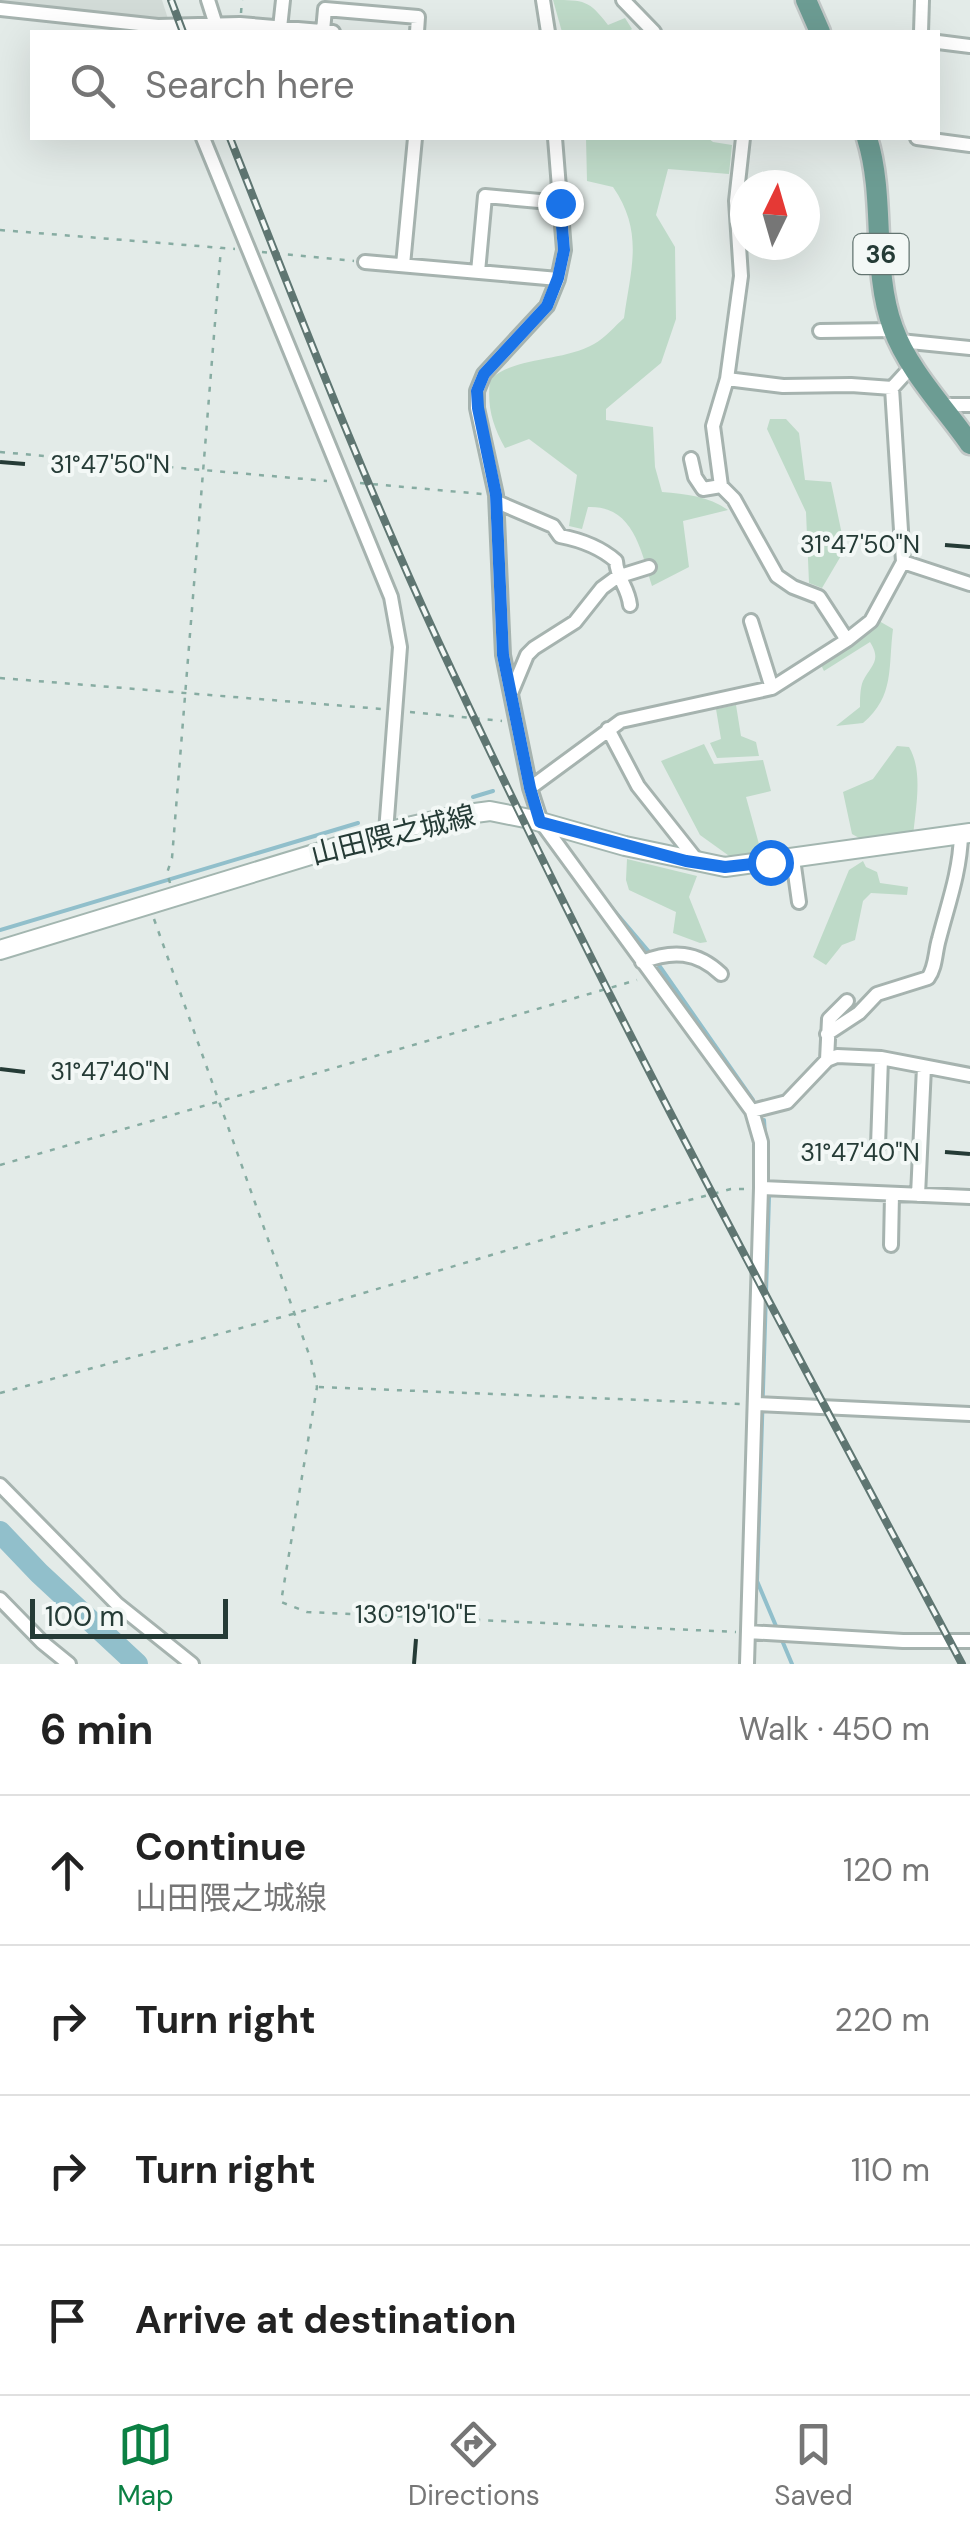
<!DOCTYPE html>
<html lang="en">
<head>
<meta charset="utf-8">
<style>
  body { margin:0; font-family:"DM Sans","Noto Sans JP",sans-serif; background:#f2f2f2; color:#222 }
  .compass { position:absolute; left:730px; top:170px; width:90px; height:90px; border-radius:50%; background:#fff; box-shadow:0 10px 40px #0002; rotate:5deg }
  .scale { position:absolute; left:30px; bottom:25px; width:198px; box-sizing:border-box; padding-left:10px; border:5px solid #253b36; border-top:0; font-size:28px; line-height:35px; white-space:nowrap; color:#253b36; -webkit-text-stroke:8px #f3f8f6; paint-order:stroke }
  .stop { position:absolute; width:30px; height:30px; margin:-22px; border:8px solid #1a73e8; border-radius:50%; background:#fff }
  .stop.end { background:#1a73e8; border-color:#fff; box-shadow:0 2px 10px #0008 }
  .list { margin:0; padding:0; list-style:none }
  h2 { display:flex; justify-content:space-between; align-items:center; height:130px; margin:0; padding:0 40px; font-size:42px }
  h2 small { font-size:32px; font-weight:400; color:#767676 }
  .list li { display:grid; grid-template-columns:65px 1fr auto; gap:30px; align-items:center; box-sizing:border-box; height:150px; padding:0 40px; border-top:2px solid #e0e0e0 }
  .list b { display:block; font-size:38px; white-space:nowrap }
  .list p { margin:0; font-size:32px; white-space:nowrap; color:#767676 }
  .list em { font-size:32px; font-style:normal; color:#767676 }
  .icon { flex:none; width:55px; height:55px; fill:none; stroke:currentColor; stroke-width:2; stroke-linecap:round; stroke-linejoin:round }
  .map { position:relative; flex:none; width:970px; height:1664px; overflow:hidden }
  .search { position:absolute; background:#fff; box-shadow:0 10px 40px #0002; left:30px; right:30px; top:30px; height:110px; display:flex; align-items:center; gap:25px; box-sizing:border-box; padding:0 35px; border-radius:0px; color:#767676; font-size:38px }
  .sheet { height:730px; background:#fff }
  nav { display:flex; justify-content:space-around; align-items:center; box-sizing:border-box; height:140px; border-top:2px solid #e0e0e0; background:#fff; font-size:28px; color:#767676 }
  nav a { display:grid; justify-items:center; gap:5px }
  nav .on { color:#0b8043 }
  .map>svg:first-child { display:block }
  .built { fill:#d2dbd7 }
  .green { fill:#bedac8 }
  .lines { fill:none; stroke-linecap:round; stroke-linejoin:round }
  .stream { stroke:#91bfcb; stroke-width:4 }
  .river { stroke:#91bfcb; stroke-width:22 }
  .street-casing { stroke:#a6b3af; stroke-width:18 }
  .secondary-casing { stroke:#a3b6b0; stroke-width:22 }
  .primary-casing { stroke:#c2c8c7; stroke-width:25 }
  .path { stroke:#87aca2; stroke-width:2.5; stroke-dasharray:5 8; stroke-linecap:butt }
  .street { stroke:#fff; stroke-width:12 }
  .secondary { stroke:#fff; stroke-width:18 }
  .primary { stroke:#6c9c93; stroke-width:20 }
  .rail-casing { stroke:#5f7672; stroke-width:8 }
  .rail { stroke:#f3f8f6; stroke-width:4; stroke-dasharray:11; stroke-linecap:butt }
  .route { stroke:#1a73e8; stroke-width:12 }
  .ticks { fill:none; stroke:#253b36; stroke-width:4 }
  .labels { text-anchor:middle; dominant-baseline:central; stroke-width:8; stroke-linejoin:round; paint-order:stroke }
  .shield { fill:#f3f8f6; stroke:#637470; stroke-width:2.5 }
  .shield-label { font-size:25px; font-weight:bold; fill:#253b36 }
  .street-label { font-size:28px; fill:#253b36; stroke:#f3f8f6 }
  .ticks-label { font-size:25px; text-anchor:middle; fill:#253b36; stroke:#f3f8f6; stroke-width:8; stroke-linejoin:round; paint-order:stroke }
</style>
</head>
<body>
<div class="map">
<svg width="970" height="1664" viewBox="0 0 970 1664">
  <rect width="100%" height="100%" fill="#e3ebe8"/>
  <path class="built" d="M0,0H162L168,19L0,3Z"/>
  <path class="green" d="M553,0C584,0 589,0 608,25L625,18L632,29L628,32H562Z
    M586,138H708L713,142L732,145L729,174L668,169L656,215L675,247L676,319L661,363L606,409V420L653,427L655,467L662,492C686,494 708,496 728,510L683,521L689,567L652,586C641,550 633,505 588,507L582,529L569,526L577,475L529,439L505,448C492,424 487,407 490,379C517,356 562,362 594,344C605,338 615,326 624,318C631,268 644,232 613,187L587,181Z
    M770,419H786L799,433L805,480L831,482L845,549L822,588L809,583L806,512L767,429Z
    M879,621L893,629C888,667 895,696 863,723L836,726L860,707C860,699 860,688 863,681C871,665 882,661 870,642L824,671L821,665Z
    M736,705L741,736L756,742L759,756L717,758L710,743L721,739L716,709Z
    M704,744L714,764L763,760L771,791L746,797L762,855L732,858L700,835L661,761Z
    M897,746L909,747C924,772 915,810 913,838L868,843L852,834L843,792L873,779Z
    M627,859L697,876L689,897L707,942L700,943L673,933L676,912L629,890L626,880Z
    M863,861L866,867L877,872L880,883L908,887L907,895L871,893L863,901L855,940L842,945L826,965L813,957L849,870Z"/>
  <g class="lines">
    <path class="stream" d="M473,797L493,791
      M611,907L650,953
      M0,930L358,823
      M656,961L753,1100
      M764,1120L769,1197L757,1581L792,1664"/>
    <path class="river" d="M0,1532L39,1573L137,1664"/>
    <g class="street-casing">
      <path id="street" d="M208,0L216,25
        M543,0L548,32
        M623,0L654,32
        M0,9L158,26L240,24L333,32
        M280,28L283,0
        M323,31L325,9L418,17L417,32
        M921,32L922,0
        M938,42L970,46
        M203,138L391,597L400,647L386,832
        M555,138L564,250L558,279L547,306L484,374L477,391V408L496,495L503,655L530,788L541,822L752,1111L761,1142V1188L747,1664
        M743,138L736,201L741,276L727,379L783,386L851,385L892,388
        M917,138L970,145
        M365,262L558,279
        M403,265L415,138
        M478,272L485,196L561,203
        M820,331L894,330
        M900,341L970,348
        M727,379L713,426L721,486L734,499L777,576L793,587L819,597L847,640
        M943,405H970
        M691,459L695,477L703,489L721,486
        M497,502L553,526L560,536C581,540 600,547 616,561C617,579 628,587 630,605
        M903,562L970,584
        M751,621L772,688
        M512,691L527,655L534,648L575,622L602,588L617,577L649,567
        M608,729L638,786L699,863
        M530,788L621,721L772,688L847,640L871,621L903,562L892,388L913,365
        M793,859L799,902
        M642,962C672,950 697,951 721,974
        M827,1034L859,1013L877,994L928,978C936,967 935,952 939,939C948,904 960,872 961,835
        M827,1060L829,1019L847,1001
        M752,1111L787,1102L827,1060L837,1056L881,1058L970,1075
        M878,1146L881,1058
        M761,1188L970,1197
        M918,1195L924,1067
        M891,1245L892,1194
        M757,1404L970,1414
        M0,1485L117,1604L192,1664
        M0,1599L42,1642L69,1664
        M748,1632L903,1641H970"/>
    </g>
    <g class="secondary-casing">
      <path id="secondary" d="M0,950L386,832L460,815L490,811L530,819L625,846L725,867L970,833"/>
    </g>
    <g class="primary-casing">
      <path id="primary" d="M806,0L820,32
        M867,138C886,199 871,268 893,328C908,370 945,408 970,444"/>
    </g>
    <path class="path" d="M241,13L242,0
      M0,230L235,249
      M262,252L354,261
      M0,452L327,481
      M360,483L482,494
      M0,678L382,709
      M410,712L502,721
      M170,883L167,873L172,858L221,248
      M154,919L311,1360L317,1387L281,1602L307,1612L736,1632
      M0,1165L637,980
      M319,1387L741,1404
      M0,1393L293,1314L562,1234L731,1189H750"/>
    <use href="#street" class="street"/>
    <use href="#secondary" class="secondary"/>
    <use href="#primary" class="primary"/>
    <g class="rail-casing">
      <path id="rail" d="M171,0L183,32
        M230,138C296,306 362,476 438,641C599,989 782,1326 962,1664"/>
    </g>
    <use href="#rail" class="rail"/>
  </g>
  <g class="lines">
    <path class="route" d="M560,203L564,250L558,278L547,306L484,374L477,391L478,408L496,495L503,655L530,788L540,822L686,861L725,867L770,862"/>
  </g>
  <path class="ticks" d="M0,462L25,464M945,545L970,547M0,1069L25,1072M945,1152L970,1154M414,1664L416,1639"/>
  <g class="labels">
    <rect class="shield" x="853.5" y="234" width="55" height="40" rx="8"/>
    <g class="shield-label">
      <text x="881" y="254">36</text>
    </g>
    <g class="street-label">
      <text transform="translate(393 835) rotate(-14)">山田隈之城線</text>
    </g>
  </g>
  <g class="ticks-label">
    <text x="110" y="473">31°47'50"N</text>
    <text x="860" y="553">31°47'50"N</text>
    <text x="110" y="1080">31°47'40"N</text>
    <text x="860" y="1161">31°47'40"N</text>
    <text x="416" y="1623">130°19'10"E</text>
  </g>
</svg>
<svg class="compass" viewBox="-18 -18 36 36"><path d="M0-13l5 13h-10z" fill="#e53935"/><path d="M0 13l5-13h-10z" fill="#767676"/></svg>
<div class="scale">100 m</div>
<div class="stop" style="left:770px;top:862px"></div>
<div class="stop end" style="left:560px;top:203px"></div>
<div class="search"><svg class="icon" aria-label="search" viewBox="0 0 24 24"><circle cx="10" cy="10" r="6"/><path d="M15 15l6 6"/></svg>Search here</div>
</div>
<section class="sheet">
<h2>6 min<small>Walk · 450 m</small></h2>
<ul class="list">
<li><svg class="icon" aria-label="ahead" viewBox="0 0 24 24"><path d="M12 20V5M6 11l6-6 6 6"/></svg><div><b>Continue</b><p>山田隈之城線</p></div><em>120 m</em></li>
<li><svg class="icon" aria-label="right" viewBox="0 0 24 24"><path d="M7 20v-9h11M14 6l5 5-5 5"/></svg><div><b>Turn right</b></div><em>220 m</em></li>
<li><svg class="icon" aria-label="right" viewBox="0 0 24 24"><path d="M7 20v-9h11M14 6l5 5-5 5"/></svg><div><b>Turn right</b></div><em>110 m</em></li>
<li><svg class="icon" aria-label="arrive" viewBox="0 0 24 24"><path d="M6 21V4h12l-3 4 3 4H6"/></svg><div><b>Arrive at destination</b></div></li>
</ul>
</section>
<nav>
<a class="on"><svg class="icon" aria-label="map" viewBox="0 0 24 24"><path d="M3 6l6-2 6 2 6-2v14l-6 2-6-2-6 2zM9 4v14M15 6v14"/></svg>Map</a>
<a><svg class="icon" aria-label="directions" viewBox="0 0 24 24"><path d="M12 3l9 9-9 9-9-9zM9 14v-3h6M13 9l2 2-2 2"/></svg>Directions</a>
<a><svg class="icon" aria-label="saved" viewBox="0 0 24 24"><path d="M7 4h10v16l-5-4-5 4z"/></svg>Saved</a>
</nav>
</body>
</html>
